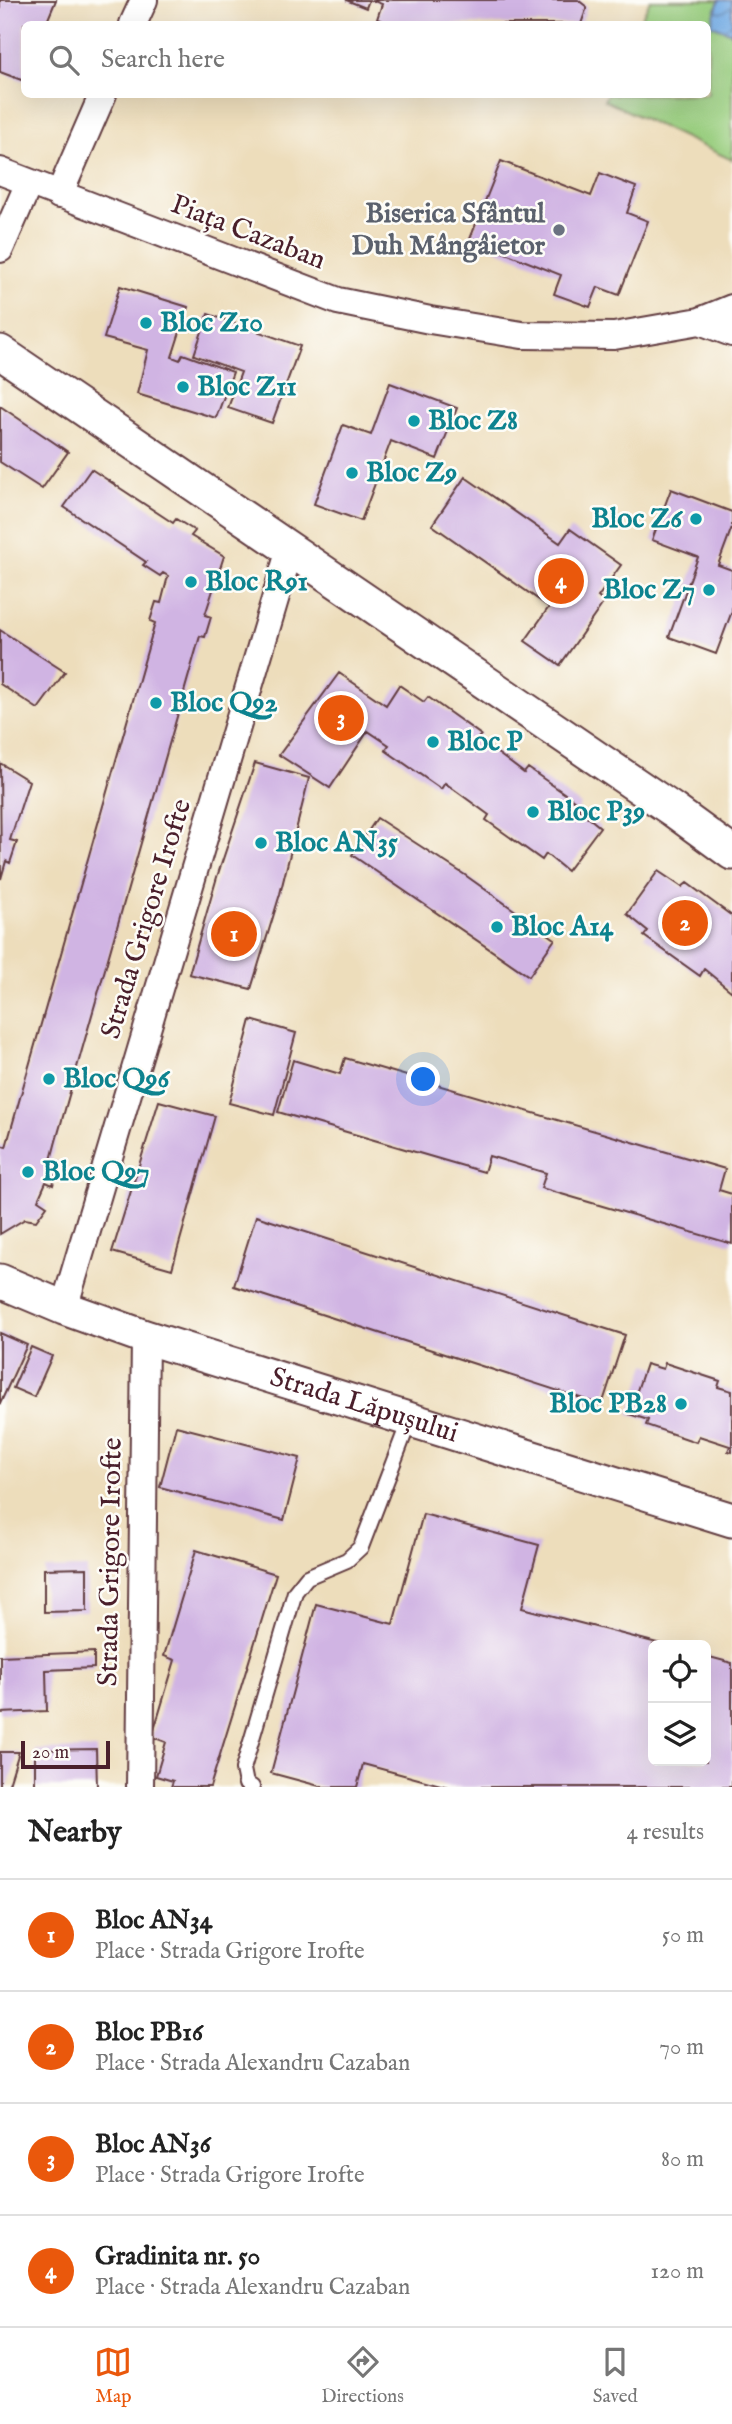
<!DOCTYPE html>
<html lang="en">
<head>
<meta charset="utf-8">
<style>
  body { margin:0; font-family:"IM FELL English",serif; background:#f2f2f2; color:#222 }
  .controls { position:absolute; right:21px; bottom:21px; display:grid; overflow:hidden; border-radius:10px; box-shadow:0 7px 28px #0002 }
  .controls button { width:63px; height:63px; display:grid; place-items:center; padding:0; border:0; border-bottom:2px solid #e0e0e0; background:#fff; color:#222; font:35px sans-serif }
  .scale { position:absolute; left:21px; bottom:18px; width:89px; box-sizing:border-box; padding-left:7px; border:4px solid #4a1f2b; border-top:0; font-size:19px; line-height:24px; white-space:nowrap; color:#4a1f2b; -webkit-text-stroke:5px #fdfcf7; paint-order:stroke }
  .you { position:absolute; left:424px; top:1080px; width:24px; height:24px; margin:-18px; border:5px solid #fff; border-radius:50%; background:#1a73e8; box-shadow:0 0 0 10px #1a73e833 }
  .badge { display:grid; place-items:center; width:46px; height:46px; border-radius:50%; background:#ea580c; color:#fff; font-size:23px; font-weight:700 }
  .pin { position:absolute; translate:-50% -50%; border:4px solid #fff; box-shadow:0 2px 7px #0006 }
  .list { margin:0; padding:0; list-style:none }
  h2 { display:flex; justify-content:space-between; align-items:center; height:91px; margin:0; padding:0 28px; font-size:30px }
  h2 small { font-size:23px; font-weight:400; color:#767676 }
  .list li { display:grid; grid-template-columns:46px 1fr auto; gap:21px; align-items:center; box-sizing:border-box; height:112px; padding:0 28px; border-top:2px solid #e0e0e0 }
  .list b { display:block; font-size:26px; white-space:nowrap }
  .list p { margin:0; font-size:23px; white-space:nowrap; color:#767676 }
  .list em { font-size:23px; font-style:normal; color:#767676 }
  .icon { flex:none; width:38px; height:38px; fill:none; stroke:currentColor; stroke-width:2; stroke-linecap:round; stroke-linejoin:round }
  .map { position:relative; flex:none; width:732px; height:1787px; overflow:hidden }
  .search { position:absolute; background:#fff; box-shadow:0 7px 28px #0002; left:21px; right:21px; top:21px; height:77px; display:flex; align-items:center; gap:18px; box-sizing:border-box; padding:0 24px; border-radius:10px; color:#767676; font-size:26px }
  .sheet { height:539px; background:#fff }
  nav { display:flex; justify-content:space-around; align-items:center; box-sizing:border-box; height:98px; border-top:2px solid #e0e0e0; background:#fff; font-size:19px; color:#767676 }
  nav a { display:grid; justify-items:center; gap:4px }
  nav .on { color:#ea580c }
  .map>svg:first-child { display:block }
  .green { fill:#98cd7e; stroke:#717654; stroke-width:2 }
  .water { fill:url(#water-waves); stroke:#606688; stroke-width:2 }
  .building { fill:#d0b4e3 }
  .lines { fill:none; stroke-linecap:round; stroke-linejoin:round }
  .service-casing { stroke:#623c41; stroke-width:18 }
  .minor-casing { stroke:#623c41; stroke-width:30 }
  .tertiary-casing { stroke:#623c41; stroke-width:37 }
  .service { stroke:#fff; stroke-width:14 }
  .minor { stroke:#fff; stroke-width:26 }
  .tertiary { stroke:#fff; stroke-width:33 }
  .worship-dot { fill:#6b7280; stroke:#fdfcf7; stroke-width:2.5 }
  .culture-dot { fill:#0f9aa8; stroke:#fdfcf7; stroke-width:2.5 }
  .labels { text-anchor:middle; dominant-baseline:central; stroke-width:5; stroke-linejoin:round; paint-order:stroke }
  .worship-label { font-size:28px; font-weight:bold; fill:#5b616d; stroke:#fdfcf7; text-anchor:end }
  .street-label { font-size:28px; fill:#4a1f2b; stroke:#fdfcf7 }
  .culture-label { font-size:28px; font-weight:bold; fill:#0d838f; stroke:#fdfcf7; text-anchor:start }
</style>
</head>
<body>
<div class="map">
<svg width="732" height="1787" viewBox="0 0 732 1787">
  <defs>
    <pattern id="water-waves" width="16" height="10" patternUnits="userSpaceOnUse" patternTransform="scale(1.75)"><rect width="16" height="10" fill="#76ade5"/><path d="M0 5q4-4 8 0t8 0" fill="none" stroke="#638cba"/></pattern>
  </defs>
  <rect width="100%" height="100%" fill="#fdfcf7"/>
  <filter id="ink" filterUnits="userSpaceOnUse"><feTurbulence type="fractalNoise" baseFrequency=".0143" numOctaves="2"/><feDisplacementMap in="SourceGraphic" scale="14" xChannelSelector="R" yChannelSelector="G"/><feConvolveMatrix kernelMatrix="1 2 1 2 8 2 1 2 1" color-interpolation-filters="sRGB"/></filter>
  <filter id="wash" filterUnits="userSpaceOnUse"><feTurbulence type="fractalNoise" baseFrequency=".00686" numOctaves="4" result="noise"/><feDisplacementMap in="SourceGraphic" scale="28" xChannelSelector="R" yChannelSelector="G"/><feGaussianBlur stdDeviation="1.57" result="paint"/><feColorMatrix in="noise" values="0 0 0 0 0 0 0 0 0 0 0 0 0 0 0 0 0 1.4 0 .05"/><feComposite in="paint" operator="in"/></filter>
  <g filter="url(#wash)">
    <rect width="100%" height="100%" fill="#edddbb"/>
    <path class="green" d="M650,0H732V160L604,100L607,95L708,94V24H639Z"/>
    <path class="water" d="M719,0H732V33L711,25Z"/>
    <g id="blocks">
      <path class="building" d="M0,0H56L46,24H24V81L0,72Z
        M346,0H369L366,8Z
        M371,0H578L587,7L581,24H392L377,19L382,4Z
        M501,161L591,196L600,173L636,187L627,213L648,221L619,295L598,287L590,307L554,294L561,275L470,239Z
        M120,286L188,307L172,357L180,360L183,354L233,372L216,418L137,394L148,350L104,338Z
        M208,314L300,346L272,423L228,408L241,372L194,355Z
        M390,383L457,408L437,459L391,441L361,521L314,504L343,425L371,435Z
        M0,406L68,452L42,489L0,462Z
        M91,469L173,523L176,519L195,531L191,536L224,556L205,615L211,617L205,637L200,636L56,1141L51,1160L59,1162L53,1185L46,1182L38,1200L47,1206L36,1221L25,1219L0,1234V1145L6,1147L155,623L150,621L156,602L161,603L168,576L163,573L160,576L143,565L146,562L64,507Z
        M465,477L560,543L570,529L621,565L598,597L604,602L560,665L525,641L549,607L432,525Z
        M671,489L732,512V527L718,565L732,570V611L716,654L669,637L698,557L652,540Z
        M0,630L65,672L38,709L0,684Z
        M339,673L386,705L399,685L424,702L428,697L481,735L477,739L500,755L524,773L528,768L581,805L578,809L600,827L567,871L546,854L542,860L486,820L489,815L445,783L441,789L385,750L389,745L368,731L330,788L279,755Z
        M0,763L29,781L10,840L17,842L10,863L6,861L1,879Z
        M255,763L309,778L280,894L251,989L189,974L217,877Z
        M377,818L465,875L555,939L529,976L352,855Z
        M658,871L682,887L687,883L732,916V992L704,969L700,976L644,936L648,931L627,914Z
        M251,1020L296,1033L274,1115L229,1103Z
        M345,1058L725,1169L719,1190L732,1194V1244L541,1188L546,1173L489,1156L484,1172L278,1112L293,1060L340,1074Z
        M159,1101L215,1116L172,1269L112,1252Z
        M256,1216L625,1335L602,1405L234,1286Z
        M0,1333L27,1345L0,1404Z
        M31,1347L52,1356L34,1397L13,1388Z
        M665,1363L720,1381L718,1387L732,1391V1452L728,1451L730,1446L699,1436L696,1442L646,1425L648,1420L629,1414L646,1364L663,1369Z
        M176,1426L300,1458L284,1520L160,1487Z
        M423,1514L539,1545L522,1608L661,1644L653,1645V1761H706V1656L732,1663V1787H448L363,1764L357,1787H323L271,1773L316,1604L393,1624Z
        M196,1550L276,1574L210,1787H171L173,1781L156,1776L166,1742L152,1737L175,1660L164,1656Z
        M87,1568V1611L44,1612V1569Z
        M94,1652V1668L46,1670L47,1711L0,1713V1656Z
        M96,1749L97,1787H35V1750Z
        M0,1752H19L8,1787H0Z"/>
    </g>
  </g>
  <g filter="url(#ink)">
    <use href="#blocks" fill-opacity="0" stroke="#623c41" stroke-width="2"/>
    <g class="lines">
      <g class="service-casing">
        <path id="service" d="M252,1787L246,1784L243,1769L295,1592L307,1577L347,1560L361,1547L410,1419"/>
      </g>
      <g class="minor-casing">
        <path id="minor" d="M133,24L144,0
          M0,171L338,301L430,320L522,335L614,336L700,321L732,308
          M59,195L103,94
          M0,249L29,183
          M700,321L732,333
          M64,1308L290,549
          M140,1787L145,1337"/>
      </g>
      <g class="tertiary-casing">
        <g id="tertiary">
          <path d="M0,352L673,810L732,853"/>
          <path id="s1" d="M0,1281L64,1308L145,1337L732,1520"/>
        </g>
      </g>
      <use href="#service" class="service"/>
      <use href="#minor" class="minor"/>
      <use href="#tertiary" class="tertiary"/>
    </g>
  </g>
  <circle class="worship-dot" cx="559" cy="230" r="7"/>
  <g class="culture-dot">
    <circle cx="146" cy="323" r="7"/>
    <circle cx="183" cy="387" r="7"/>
    <circle cx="414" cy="421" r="7"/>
    <circle cx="352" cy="473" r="7"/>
    <circle cx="696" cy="519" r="7"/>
    <circle cx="191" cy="582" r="7"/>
    <circle cx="709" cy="590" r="7"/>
    <circle cx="156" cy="703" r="7"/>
    <circle cx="433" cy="742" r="7"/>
    <circle cx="533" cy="812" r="7"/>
    <circle cx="261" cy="843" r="7"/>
    <circle cx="497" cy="927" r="7"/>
    <circle cx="49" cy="1079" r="7"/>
    <circle cx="28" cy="1172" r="7"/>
    <circle cx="681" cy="1404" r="7"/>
  </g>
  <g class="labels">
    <g class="worship-label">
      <text x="545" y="214">Biserica Sfântul<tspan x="545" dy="32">Duh Mângâietor</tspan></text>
    </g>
    <g class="street-label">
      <text transform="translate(248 233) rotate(21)">Piața Cazaban</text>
      <text transform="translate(147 919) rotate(-73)">Strada Grigore Irofte</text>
      <text stroke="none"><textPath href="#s1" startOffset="385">Strada Lăpușului</textPath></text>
      <text transform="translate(111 1562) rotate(-89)">Strada Grigore Irofte</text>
    </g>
    <g class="culture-label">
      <text x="160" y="323">Bloc Z10</text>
      <text x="197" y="387">Bloc Z11</text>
      <text x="428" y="421">Bloc Z8</text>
      <text x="366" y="473">Bloc Z9</text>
      <text x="682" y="519" text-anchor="end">Bloc Z6</text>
      <text x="205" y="582">Bloc R91</text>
      <text x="695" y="590" text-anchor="end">Bloc Z7</text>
      <text x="170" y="703">Bloc Q92</text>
      <text x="447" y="742">Bloc P</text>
      <text x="547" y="812">Bloc P39</text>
      <text x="275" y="843">Bloc AN35</text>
      <text x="511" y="927">Bloc A14</text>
      <text x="63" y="1079">Bloc Q96</text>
      <text x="42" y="1172">Bloc Q97</text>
      <text x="667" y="1404" text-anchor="end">Bloc PB28</text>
    </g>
  </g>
</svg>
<div class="controls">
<button><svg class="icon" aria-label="locate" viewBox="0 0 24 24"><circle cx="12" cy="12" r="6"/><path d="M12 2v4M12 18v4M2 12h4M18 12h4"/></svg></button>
<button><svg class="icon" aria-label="layers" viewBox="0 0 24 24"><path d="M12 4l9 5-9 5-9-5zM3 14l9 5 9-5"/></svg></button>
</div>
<div class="scale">20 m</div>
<div class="you"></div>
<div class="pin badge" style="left:234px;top:934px">1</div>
<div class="pin badge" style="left:685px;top:923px">2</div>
<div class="pin badge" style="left:341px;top:718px">3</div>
<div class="pin badge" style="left:561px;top:581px">4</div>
<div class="search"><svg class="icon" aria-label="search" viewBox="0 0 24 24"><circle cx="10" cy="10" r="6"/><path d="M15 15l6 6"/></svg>Search here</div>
</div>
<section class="sheet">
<h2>Nearby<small>4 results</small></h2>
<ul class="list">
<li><span class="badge">1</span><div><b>Bloc AN34</b><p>Place · Strada Grigore Irofte</p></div><em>50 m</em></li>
<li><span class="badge">2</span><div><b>Bloc PB16</b><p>Place · Strada Alexandru Cazaban</p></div><em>70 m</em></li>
<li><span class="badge">3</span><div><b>Bloc AN36</b><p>Place · Strada Grigore Irofte</p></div><em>80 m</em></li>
<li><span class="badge">4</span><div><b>Gradinita nr. 50</b><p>Place · Strada Alexandru Cazaban</p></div><em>120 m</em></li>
</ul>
</section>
<nav>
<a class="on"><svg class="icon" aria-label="map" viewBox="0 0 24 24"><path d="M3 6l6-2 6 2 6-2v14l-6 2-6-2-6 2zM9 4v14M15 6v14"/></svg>Map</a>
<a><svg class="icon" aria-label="directions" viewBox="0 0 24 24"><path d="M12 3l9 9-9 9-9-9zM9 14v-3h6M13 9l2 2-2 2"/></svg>Directions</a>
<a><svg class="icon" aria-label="saved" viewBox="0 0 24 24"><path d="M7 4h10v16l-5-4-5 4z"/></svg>Saved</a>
</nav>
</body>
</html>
